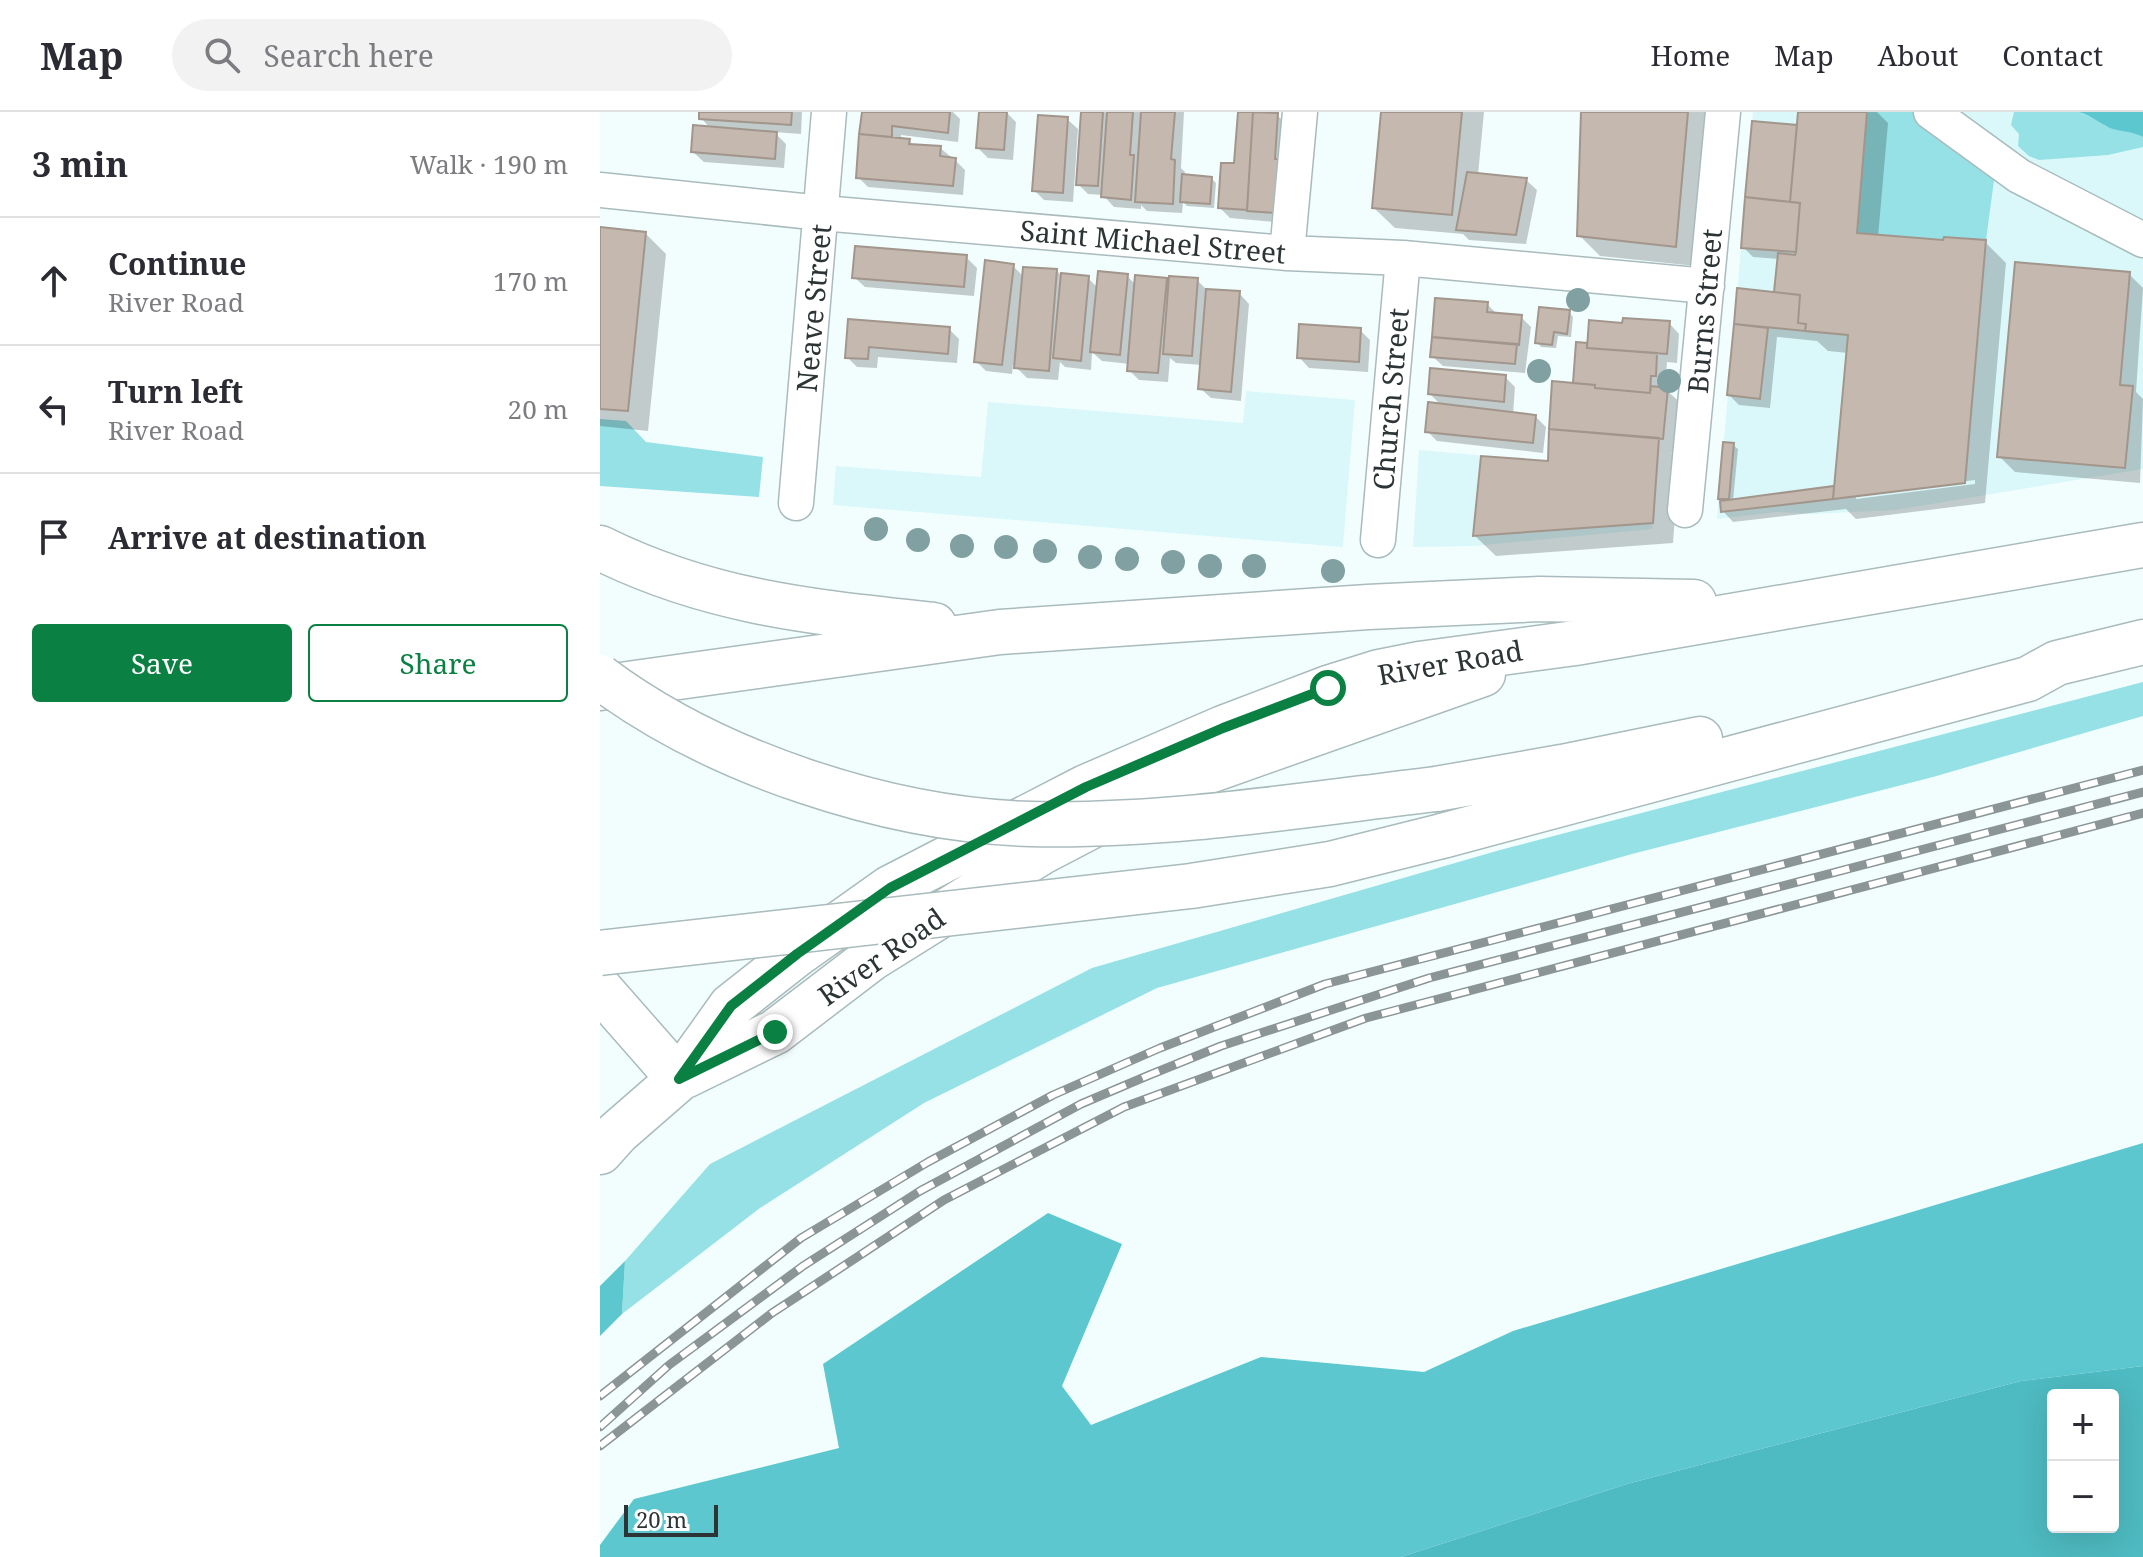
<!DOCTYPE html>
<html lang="en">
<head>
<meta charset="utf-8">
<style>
  body { margin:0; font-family:"Noto Serif",serif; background:#f2f2f3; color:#2b2b33 }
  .controls { position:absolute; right:24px; bottom:24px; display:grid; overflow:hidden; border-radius:8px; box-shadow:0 8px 32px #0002 }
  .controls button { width:72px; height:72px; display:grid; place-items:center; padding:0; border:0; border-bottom:2px solid #e1e1e2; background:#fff; color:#2b2b33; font:40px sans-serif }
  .scale { position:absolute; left:24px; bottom:20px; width:94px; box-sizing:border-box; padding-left:8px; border:4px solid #2d3435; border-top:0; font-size:22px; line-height:28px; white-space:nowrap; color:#2d3435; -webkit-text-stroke:6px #fff; paint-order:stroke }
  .stop { position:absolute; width:24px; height:24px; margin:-18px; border:6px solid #0b8043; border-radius:50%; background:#fff }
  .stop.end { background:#0b8043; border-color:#fff; box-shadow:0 2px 8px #0008 }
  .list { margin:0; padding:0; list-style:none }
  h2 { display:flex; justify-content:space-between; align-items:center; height:104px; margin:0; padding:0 32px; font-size:34px }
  h2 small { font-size:26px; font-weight:400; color:#7c7c81 }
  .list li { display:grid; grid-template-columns:52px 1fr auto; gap:24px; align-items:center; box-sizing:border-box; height:128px; padding:0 32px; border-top:2px solid #e1e1e2 }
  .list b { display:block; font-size:30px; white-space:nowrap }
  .list p { margin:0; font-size:26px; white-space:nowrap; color:#7c7c81 }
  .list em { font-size:26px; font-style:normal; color:#7c7c81 }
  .actions { display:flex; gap:16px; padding:24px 32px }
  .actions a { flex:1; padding:18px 0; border:2px solid #0b8043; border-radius:8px; text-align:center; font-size:28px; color:#0b8043 }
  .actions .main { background:#0b8043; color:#fff }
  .icon { flex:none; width:44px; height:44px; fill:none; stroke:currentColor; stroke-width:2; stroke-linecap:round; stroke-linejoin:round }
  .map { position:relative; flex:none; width:1543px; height:1445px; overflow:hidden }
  header { display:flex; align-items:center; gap:48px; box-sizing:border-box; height:112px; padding:0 40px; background:#fff; border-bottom:2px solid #e1e1e2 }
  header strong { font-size:38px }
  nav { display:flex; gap:44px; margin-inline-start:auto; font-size:28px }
  .search { width:560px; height:72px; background:#f2f2f3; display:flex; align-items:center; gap:20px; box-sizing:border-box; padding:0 28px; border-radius:44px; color:#7c7c81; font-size:30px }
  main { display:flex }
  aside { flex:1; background:#fff }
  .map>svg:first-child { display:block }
  .built { fill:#daf8fa }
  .green { fill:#95e1e6 }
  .forest { fill:#5cc7ce }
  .water { fill:#4ebac1; fill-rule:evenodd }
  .shadow { fill:#0003; fill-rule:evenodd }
  .building { fill:#c5b8ae; stroke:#a2968c; stroke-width:2 }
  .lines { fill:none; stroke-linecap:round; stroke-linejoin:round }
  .minor-casing { stroke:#a9bbbc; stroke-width:37 }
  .major-casing { stroke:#a9bbbc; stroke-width:47 }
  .highway-casing { stroke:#a9bbbc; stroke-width:47 }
  .minor { stroke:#fff; stroke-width:34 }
  .major { stroke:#fff; stroke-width:44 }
  .highway { stroke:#fff; stroke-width:44 }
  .rail-casing { stroke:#8c9596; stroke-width:9 }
  .rail { stroke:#fff; stroke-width:6; stroke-dasharray:18; stroke-linecap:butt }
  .highway-bridge-casing { stroke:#a9bbbc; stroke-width:47; stroke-linecap:butt }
  .highway-bridge { stroke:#fff; stroke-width:44 }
  .tree { fill:#81a0a2 }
  .route { stroke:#0b8043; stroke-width:10 }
  .labels { text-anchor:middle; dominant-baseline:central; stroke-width:6; stroke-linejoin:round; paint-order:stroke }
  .street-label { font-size:28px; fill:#2d3435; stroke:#fff }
</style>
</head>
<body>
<header>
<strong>Map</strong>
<div class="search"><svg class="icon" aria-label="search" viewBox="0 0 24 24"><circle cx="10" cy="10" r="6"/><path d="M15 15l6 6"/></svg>Search here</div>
<nav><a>Home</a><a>Map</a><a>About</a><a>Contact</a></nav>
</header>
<main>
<aside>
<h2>3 min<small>Walk · 190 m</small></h2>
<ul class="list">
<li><svg class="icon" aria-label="ahead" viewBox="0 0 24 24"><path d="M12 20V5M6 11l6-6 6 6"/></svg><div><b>Continue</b><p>River Road</p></div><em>170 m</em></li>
<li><svg class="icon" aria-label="left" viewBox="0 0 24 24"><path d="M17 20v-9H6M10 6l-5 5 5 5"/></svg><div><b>Turn left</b><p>River Road</p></div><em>20 m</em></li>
<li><svg class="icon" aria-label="arrive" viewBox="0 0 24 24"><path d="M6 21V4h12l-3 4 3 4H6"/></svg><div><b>Arrive at destination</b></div></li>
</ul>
<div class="actions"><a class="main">Save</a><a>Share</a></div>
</aside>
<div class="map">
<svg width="1543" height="1445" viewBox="0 0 1543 1445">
  <rect width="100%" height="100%" fill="#f2fefe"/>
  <path class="built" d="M1153,0H1543V357L1295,398L1213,402L1177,400L1117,407Z
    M646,279L755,288L743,435L233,393L236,354L381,365L388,290L643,311Z
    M949,317L1059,326L1052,417L875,434L813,435L819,338L947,349Z"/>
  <path class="green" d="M1267,0H1321L1395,61L1386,128L1344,125L1343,128L1257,121Z
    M1414,0H1478L1500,8L1505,14L1535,20L1543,25V35L1508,43L1439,48L1429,44L1418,34L1419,22L1411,13Z
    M0,307L26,309L46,330L163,345L159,385L0,374Z
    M1543,570V604L1333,665L1032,742L557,876L324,991L160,1096L22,1202L25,1149L110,1052L492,856L900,738Z"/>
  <path class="forest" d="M1478,0H1543V25C1532,19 1521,20 1510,16C1499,11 1491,3 1478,0Z
    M1543,1031V1254L1421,1269L1027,1372L801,1445H0V1433L34,1387L239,1336L223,1252L448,1101L522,1132L462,1274L491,1313L661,1245L824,1260L913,1219Z
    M25,1149L22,1202L0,1224V1174Z"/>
  <path class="water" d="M1543,1254V1445H801L1027,1372L1421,1269ZM1453,1283H1513V1415H1453Z"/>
  <path class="shadow" d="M101,0H202L201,22L174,20L186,32L184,56L104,50L93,40L111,17L101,6Z
    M264,0H353L360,7L358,30L301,23V28H309L314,34L340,36L355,48L365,58L363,83L268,75L258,65Z
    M381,0H406L416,10L413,48L388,46L378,36Z
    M483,0H584L581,56L585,60L584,64L612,67L616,71L614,96L587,94L583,90L582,101L547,99L541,93V97L514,95L503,83L488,82L478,72Z
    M640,0L677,3L687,13L685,111L630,106L620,96L636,53Z
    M783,0H884L878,63L926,68L937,78L926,132L869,128L863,122L795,116L774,96Z
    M983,0H1105L1109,4L1096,154L1000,144L979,123Z
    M1200,0H1277L1288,11L1278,125L1385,130L1406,151L1385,391L1256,407L1246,397L1133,410L1123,399L1125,390L1120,386L1133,333L1138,337L1133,389L1234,376L1236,379L1248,241L1228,239L1217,229L1177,225L1170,296L1139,293L1129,283L1139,179L1180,183L1176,179L1179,147L1153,145L1143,135L1199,15ZM1375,368V372L1256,387V383Z
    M467,7L478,17L473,90L444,88L434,78Z
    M0,117L45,121L66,142L48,319L0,314Z
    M366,145L377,156L374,184L265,175L254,165Z
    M413,154L424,165L457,159L461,163L488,166L498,176L527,164L536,173L566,168L570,172L597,168L608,179L639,181L649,192L641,289L611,286L600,276L602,253L576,251L570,246L568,270L539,268L529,258L530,252L502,249L492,240L491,258L465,255L460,250L458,268L427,266L413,252L412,262L386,259L376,249Z
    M1529,162L1543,176L1536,280L1543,287L1540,371L1415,360L1399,344Z
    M887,192L898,203L921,205L931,215L925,261L843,254L832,244Z
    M969,200L973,205L971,225L958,224L956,236L941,235L937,230Z
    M250,209L349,217L359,227L357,251L278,245L277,256L257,255L247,245Z
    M1069,211L1079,222L1077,251L1067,250L1065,277L1083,293L1079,342L1071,341L1079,349L1073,431L896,444L875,424L950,351L975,273L978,232L989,233L1024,213Z
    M760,218L770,228L768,260L709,256L699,245Z
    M905,265L915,275L913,302L935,304L946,315L943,341L837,329L827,319L842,294L830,282Z"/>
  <path class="building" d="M99,0H192L191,13L99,7Z
    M262,0H350L348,21L292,14V25L259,22Z
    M379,0H407L404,38L376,36Z
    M481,0H503L498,74L476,73Z
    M507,0H533L530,43H534L531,88L501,85Z
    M541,0H575L571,47L575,48L573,92L535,90Z
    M638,0H653L647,98L618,96L621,51H634Z
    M653,0L678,1L675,47H680L676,101L647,99Z
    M781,0H862L852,103L772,96Z
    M981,0H1088L1076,135L977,124Z
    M1198,0H1267L1257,121L1343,128L1344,125L1386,128L1365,371L1233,387L1248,223L1205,219L1206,212L1198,211L1200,183L1174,180L1178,141L1195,143L1196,140L1200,91L1190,90Z
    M438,3L468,5L463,81L432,79Z
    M1152,9L1197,13L1190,90L1145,85Z
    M93,13L177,20L175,47L91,40Z
    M259,22L310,27L309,32L341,34L340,44L356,46L353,74L256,66Z
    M867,60L927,66L916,123L856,118Z
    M582,62L612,65L610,92L580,90Z
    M1145,85L1200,91L1196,140L1141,136Z
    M0,115L46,120L28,299L0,297Z
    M255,134L367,143L364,175L252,166Z
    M385,148L414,152L402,253L374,250Z
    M1415,150L1530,160L1520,273L1533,274L1525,356L1397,345Z
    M423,155L457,157L449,259L414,256Z
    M498,159L528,162L520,243L490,240Z
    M461,161L489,164L481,249L453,246Z
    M535,163L567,166L558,261L527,259Z
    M569,164L598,166L592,244L563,242Z
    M1137,176L1200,183L1198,211L1206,212L1205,219L1134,212Z
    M606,177L640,179L631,280L598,277Z
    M835,186L888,190L887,200L922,203L919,233L832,225Z
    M939,195L970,198L967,222L954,220L952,233L935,231Z
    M1023,206L1070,209L1067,242L987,236L989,208L1022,211Z
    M248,207L350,215L348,242L269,235L268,247L245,246Z
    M699,212L761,216L759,250L697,246Z
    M1134,212L1168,216L1160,287L1127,283Z
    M832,225L917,232L915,252L830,245Z
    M976,230L987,231V236L1057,241L1056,264H1051L1050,281L995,276V273L973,271Z
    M830,256L906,263L904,290L828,282Z
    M952,269L995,273V276L1050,281L1051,274L1068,276L1063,327L949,317Z
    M828,290L936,303L933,331L825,320Z
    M949,317L1059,326L1053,411L873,424L881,344L948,349Z
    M1123,330L1134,331L1129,387H1118Z
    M1234,374L1233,387L1121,400L1120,389Z"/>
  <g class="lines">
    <g class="minor-casing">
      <path id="minor" d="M1331,0L1419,64L1543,128
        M0,78L222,101L687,141L803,146L1107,174
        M687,141L700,0
        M196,391L229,0
        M1085,398L1123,0
        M778,428L803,146"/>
    </g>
    <g class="major-casing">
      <path id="major" d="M0,436C111,491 213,500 334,513
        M0,576L400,520L768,495L939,487L1094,490
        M0,877L79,967
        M85,964L175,920L272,846L440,741L528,695L606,660L883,562
        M0,1040L17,1021L79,967L131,894L197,842L290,776L486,675L623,616L728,576L779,560L819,552L975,531L1543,433"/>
    </g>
    <g class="highway-casing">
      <path id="highway" d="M836,677L962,655L1100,627
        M842,724L1428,567L1457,551L1543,530"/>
    </g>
    <use href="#minor" class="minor"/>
    <use href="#major" class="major"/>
    <use href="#highway" class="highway"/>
    <g class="rail-casing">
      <path id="rail" d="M0,1284L201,1126L328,1050L453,983L560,936L725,872L1543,658
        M0,1315L69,1253L203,1154L320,1079L481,992L547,964L621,934L829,866L1543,680
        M0,1334L172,1201L344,1088L524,995L766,906L1543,701"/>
    </g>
    <use href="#rail" class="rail"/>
    <g class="highway-bridge-casing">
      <path id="highway-bridge" d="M0,565C115,651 288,708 431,712C566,715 702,693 836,677
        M0,841L591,774L730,752L842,724"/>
    </g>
    <use href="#highway-bridge" class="highway-bridge"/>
  </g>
  <g class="tree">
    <circle cx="978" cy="188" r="12"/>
    <circle cx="939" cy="259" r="12"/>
    <circle cx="1069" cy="269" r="12"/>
    <circle cx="276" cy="417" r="12"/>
    <circle cx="318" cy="428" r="12"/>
    <circle cx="362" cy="434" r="12"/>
    <circle cx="406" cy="435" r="12"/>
    <circle cx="445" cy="439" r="12"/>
    <circle cx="490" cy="445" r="12"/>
    <circle cx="527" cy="447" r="12"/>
    <circle cx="573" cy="450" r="12"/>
    <circle cx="610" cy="454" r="12"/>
    <circle cx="654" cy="454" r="12"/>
    <circle cx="733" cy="459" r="12"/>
  </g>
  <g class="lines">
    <path class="route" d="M175,920L79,967L131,894L197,842L290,776L486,675L623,616L728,576"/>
  </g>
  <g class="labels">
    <g class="street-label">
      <text transform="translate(553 129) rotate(5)">Saint Michael Street</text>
      <text transform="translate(213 196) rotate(-85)">Neave Street</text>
      <text transform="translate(1104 199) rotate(-85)">Burns Street</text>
      <text transform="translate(790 287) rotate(-85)">Church Street</text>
      <text transform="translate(850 550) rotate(-10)">River Road</text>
      <text transform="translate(281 844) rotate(-35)">River Road</text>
    </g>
  </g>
</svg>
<div class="controls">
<button>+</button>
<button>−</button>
</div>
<div class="scale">20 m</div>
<div class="stop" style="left:728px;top:576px"></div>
<div class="stop end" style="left:175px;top:920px"></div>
</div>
</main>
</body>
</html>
